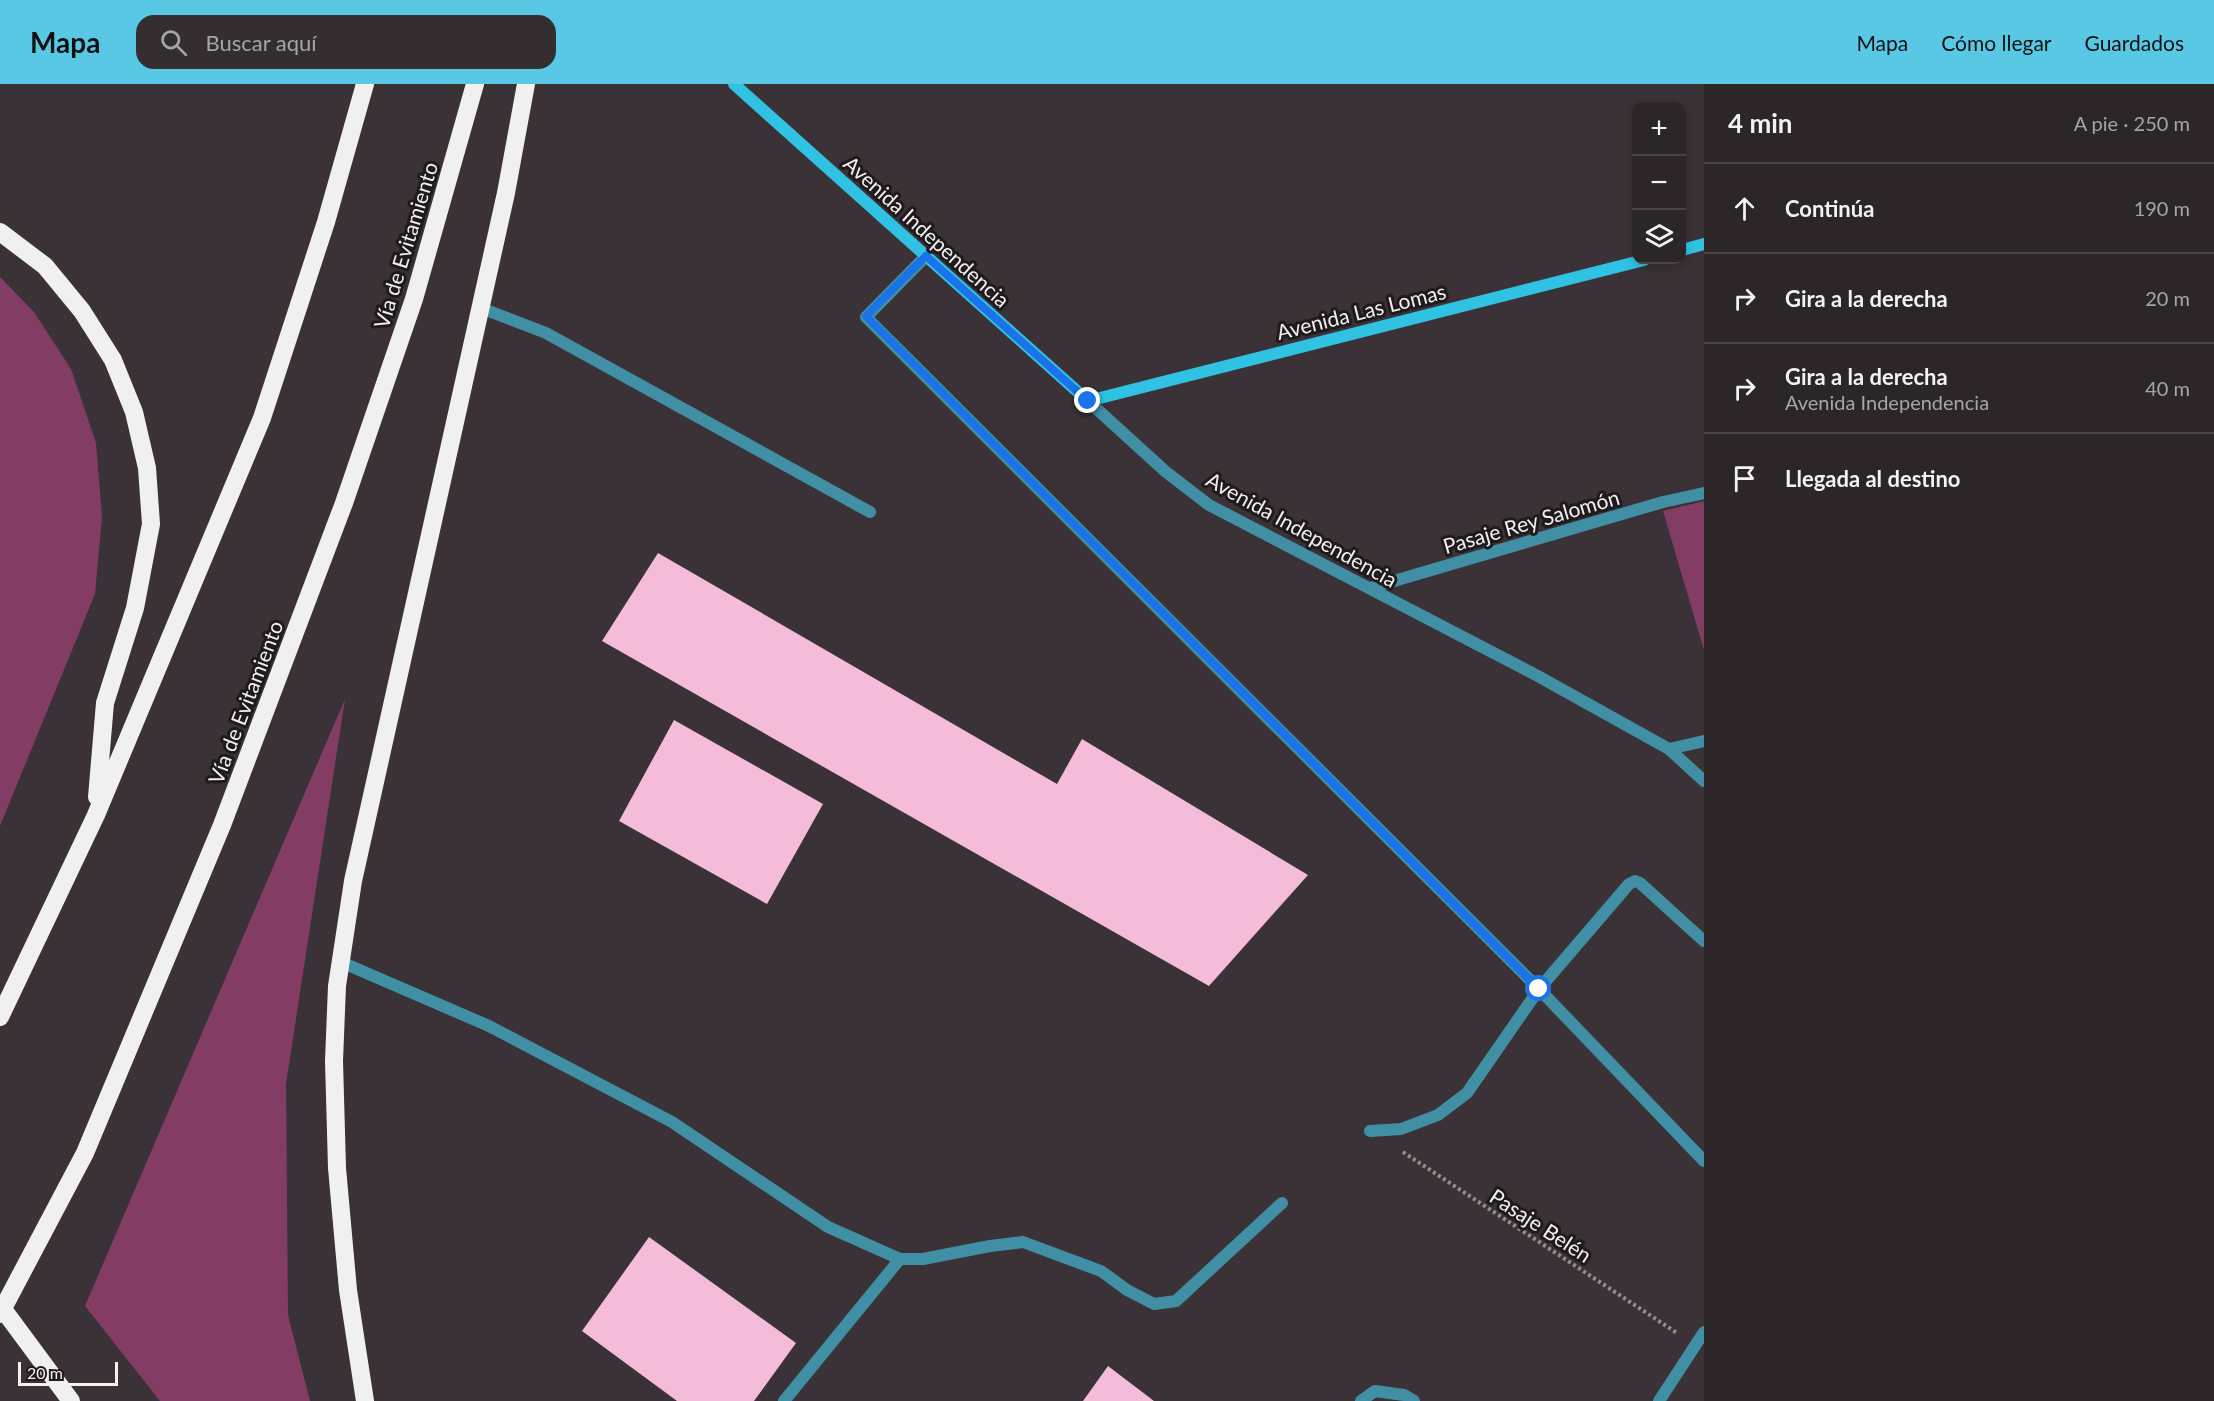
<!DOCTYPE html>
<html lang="es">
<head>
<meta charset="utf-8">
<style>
  body { margin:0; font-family:Lato,sans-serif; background:#342e30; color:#f1f3f6 }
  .controls { position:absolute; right:18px; top:18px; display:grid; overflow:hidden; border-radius:12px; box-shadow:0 3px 9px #0003 }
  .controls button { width:54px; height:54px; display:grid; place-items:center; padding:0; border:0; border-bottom:2px solid #484345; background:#2c2628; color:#f1f3f6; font:30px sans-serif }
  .scale { position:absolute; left:18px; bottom:15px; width:100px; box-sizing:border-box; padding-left:6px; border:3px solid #f5eff2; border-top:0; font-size:16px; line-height:21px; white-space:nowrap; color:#f5eff2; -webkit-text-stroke:4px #1f1b1d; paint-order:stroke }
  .stop { position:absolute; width:18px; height:18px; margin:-14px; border:4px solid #1a73e8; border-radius:50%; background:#fff }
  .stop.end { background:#1a73e8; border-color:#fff; box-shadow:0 2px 6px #0008 }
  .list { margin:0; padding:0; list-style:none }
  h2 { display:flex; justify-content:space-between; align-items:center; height:78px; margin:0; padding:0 24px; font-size:26px }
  h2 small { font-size:20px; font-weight:400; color:#a6a5a8 }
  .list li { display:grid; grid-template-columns:39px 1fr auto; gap:18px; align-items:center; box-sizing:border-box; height:90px; padding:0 24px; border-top:2px solid #484345 }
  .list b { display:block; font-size:22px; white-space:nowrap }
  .list p { margin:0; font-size:20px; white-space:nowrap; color:#a6a5a8 }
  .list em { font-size:20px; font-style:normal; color:#a6a5a8 }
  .icon { flex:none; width:33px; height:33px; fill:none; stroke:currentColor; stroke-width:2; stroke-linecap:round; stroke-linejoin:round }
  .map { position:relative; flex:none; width:1704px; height:1317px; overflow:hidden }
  header { display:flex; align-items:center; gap:36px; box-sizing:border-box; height:84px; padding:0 30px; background:#59c8e5; color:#111 }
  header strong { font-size:28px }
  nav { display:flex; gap:33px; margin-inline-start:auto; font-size:21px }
  .search { width:420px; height:54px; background:#342e30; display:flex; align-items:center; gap:15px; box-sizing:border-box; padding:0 21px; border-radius:18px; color:#a6a5a8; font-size:22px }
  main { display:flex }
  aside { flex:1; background:#2c2628 }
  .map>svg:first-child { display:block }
  .green { fill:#833d65 }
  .building { fill:#f4bcd8 }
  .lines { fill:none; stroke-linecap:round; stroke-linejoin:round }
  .path { stroke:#948d91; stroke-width:4; stroke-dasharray:3 3; stroke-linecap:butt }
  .service { stroke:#408fa4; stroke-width:12 }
  .minor { stroke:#408fa4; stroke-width:12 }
  .secondary { stroke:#30c2e3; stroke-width:12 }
  .motorway { stroke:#f0f0f0; stroke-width:18 }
  .route { stroke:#1a73e8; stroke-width:8 }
  .labels { text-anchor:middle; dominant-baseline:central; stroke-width:6; stroke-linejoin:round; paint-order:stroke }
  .street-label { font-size:21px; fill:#f5eff2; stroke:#1f1b1d }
</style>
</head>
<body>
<header>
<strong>Mapa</strong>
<div class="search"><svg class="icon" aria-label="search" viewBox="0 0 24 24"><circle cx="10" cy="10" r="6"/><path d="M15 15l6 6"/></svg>Buscar aquí</div>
<nav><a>Mapa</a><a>Cómo llegar</a><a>Guardados</a></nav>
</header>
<main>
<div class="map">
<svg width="1704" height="1317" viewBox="0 0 1704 1317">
  <rect width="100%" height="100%" fill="#3a3236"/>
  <path class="green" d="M0,193L34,228L71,285L96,359L102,433L95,510L0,742Z
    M1704,417V566L1663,427Z
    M345,615L286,1000L288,1231L310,1317H160L85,1222Z"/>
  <path class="building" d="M658,469L1057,700L1082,655L1308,791L1209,902L602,557Z
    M674,636L823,720L767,820L619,737Z
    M649,1153L796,1259L754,1317H677L582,1247Z
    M1108,1282L1154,1317H1083Z"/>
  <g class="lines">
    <path class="path" d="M1403,1068L1677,1249"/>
    <path class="service" d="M481,224L546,249L870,428
      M341,878L489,942L672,1038L828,1143L900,1175H923L990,1162L1023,1158L1101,1187L1127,1206L1154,1220L1176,1217L1282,1119
      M784,1317L900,1175"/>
    <path class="minor" d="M926,172L866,233L1539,905L1704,1077
      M1088,317L1166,388L1209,421L1536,591L1669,665L1704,697
      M1370,504L1663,418L1704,409
      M1669,665L1704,657
      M1370,1047L1401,1045L1438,1031L1467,1009L1539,905L1629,800L1635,797L1640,799L1704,857
      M1361,1317L1375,1307L1404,1311L1414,1317
      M1659,1317L1704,1248"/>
    <path class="secondary" d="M734,0L1088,317L1644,176
      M1682,166L1704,160"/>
    <path class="motorway" d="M0,148L45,182L82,227L113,276L134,328L147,384L151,440L135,524L105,619L97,713
      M0,933L96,731L262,334L326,138L365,0
      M0,1221L71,1317
      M0,1230L85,1069L222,741L344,419L414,215L475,0
      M365,1317L348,1206L337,1084L334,977L337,902L353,797L506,109L526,0"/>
  </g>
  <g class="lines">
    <path class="route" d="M1088,317L926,172L866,232L1539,905"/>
  </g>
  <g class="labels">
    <g class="street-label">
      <text transform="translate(927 147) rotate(42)">Avenida Independencia</text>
      <text transform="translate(405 161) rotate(-73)">Vía de Evitamiento</text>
      <text transform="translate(1361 227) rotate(-14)">Avenida Las Lomas</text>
      <text transform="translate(1531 437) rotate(-16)">Pasaje Rey Salomón</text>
      <text transform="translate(1302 445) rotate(29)">Avenida Independencia</text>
      <text transform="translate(245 618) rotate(-69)">Vía de Evitamiento</text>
      <text transform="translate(1541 1141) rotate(33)">Pasaje Belén</text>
    </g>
  </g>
</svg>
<div class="controls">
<button>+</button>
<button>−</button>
<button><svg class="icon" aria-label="layers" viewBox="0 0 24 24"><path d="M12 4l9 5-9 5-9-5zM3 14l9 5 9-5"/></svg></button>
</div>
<div class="scale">20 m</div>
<div class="stop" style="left:1539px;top:905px"></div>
<div class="stop end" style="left:1088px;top:317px"></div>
</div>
<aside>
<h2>4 min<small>A pie · 250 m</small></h2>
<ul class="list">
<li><svg class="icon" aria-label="ahead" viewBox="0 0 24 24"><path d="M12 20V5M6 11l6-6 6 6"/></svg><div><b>Continúa</b></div><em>190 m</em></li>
<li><svg class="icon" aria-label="right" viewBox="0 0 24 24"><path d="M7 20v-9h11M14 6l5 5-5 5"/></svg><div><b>Gira a la derecha</b></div><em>20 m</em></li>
<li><svg class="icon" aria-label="right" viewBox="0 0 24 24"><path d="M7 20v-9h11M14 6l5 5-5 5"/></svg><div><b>Gira a la derecha</b><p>Avenida Independencia</p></div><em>40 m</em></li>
<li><svg class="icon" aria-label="arrive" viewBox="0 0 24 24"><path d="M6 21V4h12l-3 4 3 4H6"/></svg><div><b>Llegada al destino</b></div></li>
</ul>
</aside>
</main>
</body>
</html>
